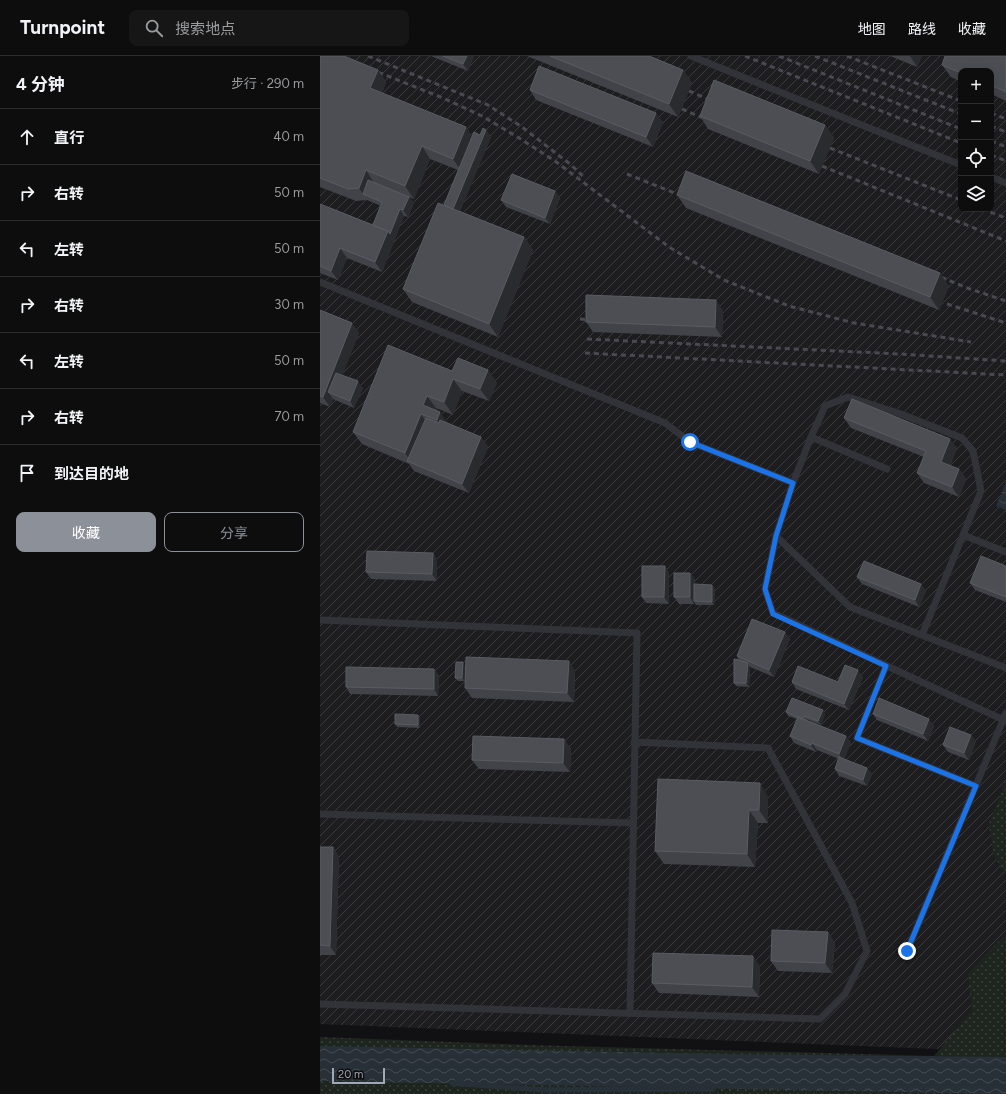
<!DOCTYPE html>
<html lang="zh">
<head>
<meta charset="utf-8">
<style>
  body { margin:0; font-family:Figtree,"Noto Sans SC",sans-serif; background:#161617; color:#f1f3f6 }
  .controls { position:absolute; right:12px; top:12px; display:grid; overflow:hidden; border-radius:8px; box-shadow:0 4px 16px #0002 }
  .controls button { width:36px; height:36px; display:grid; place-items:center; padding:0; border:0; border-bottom:1px solid #2d2d2e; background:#0d0d0e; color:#f1f3f6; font:20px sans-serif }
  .scale { position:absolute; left:12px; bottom:10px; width:53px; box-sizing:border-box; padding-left:4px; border:2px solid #a1a7b4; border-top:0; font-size:11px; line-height:14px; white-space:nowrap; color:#a1a7b4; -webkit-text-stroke:3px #0c0c0e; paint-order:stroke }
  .stop { position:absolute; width:12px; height:12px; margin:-9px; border:3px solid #1a73e8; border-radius:50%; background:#fff }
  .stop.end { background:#1a73e8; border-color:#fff; box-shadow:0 1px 4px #0008 }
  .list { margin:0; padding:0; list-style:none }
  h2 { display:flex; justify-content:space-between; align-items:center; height:52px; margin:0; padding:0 16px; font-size:17px }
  h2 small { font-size:13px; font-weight:400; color:#9a9c9e }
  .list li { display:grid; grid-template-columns:26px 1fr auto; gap:12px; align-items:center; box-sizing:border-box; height:56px; padding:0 16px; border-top:1px solid #2d2d2e }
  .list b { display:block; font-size:15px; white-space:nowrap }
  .list em { font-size:13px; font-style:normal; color:#9a9c9e }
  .actions { display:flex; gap:8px; padding:12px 16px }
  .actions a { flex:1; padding:9px 0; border:1px solid #8c9099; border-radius:8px; text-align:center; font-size:14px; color:#8c9099 }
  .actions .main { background:#8c9099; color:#fff }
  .icon { flex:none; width:22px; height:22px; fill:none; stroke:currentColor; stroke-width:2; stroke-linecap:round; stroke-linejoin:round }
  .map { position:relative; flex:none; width:686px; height:1038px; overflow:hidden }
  header { display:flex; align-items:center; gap:24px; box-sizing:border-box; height:56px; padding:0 20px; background:#0d0d0e; border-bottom:1px solid #2d2d2e }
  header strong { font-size:19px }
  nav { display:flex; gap:22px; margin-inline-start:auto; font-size:14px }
  .search { width:280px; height:36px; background:#161617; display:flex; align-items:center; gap:10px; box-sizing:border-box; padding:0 14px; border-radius:8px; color:#9a9c9e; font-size:15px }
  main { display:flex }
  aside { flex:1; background:#0d0d0e }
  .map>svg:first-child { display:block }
  .industrial { fill:url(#industrial-furrows); fill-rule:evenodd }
  .grass { fill:url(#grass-dots) }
  .water { fill:url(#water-waves) }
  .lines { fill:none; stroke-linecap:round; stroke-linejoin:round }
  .stream { stroke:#272f37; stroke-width:5.5 }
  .lane { stroke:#323338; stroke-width:7 }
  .rail { stroke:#494a51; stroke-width:3; stroke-dasharray:5 4; stroke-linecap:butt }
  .wall { fill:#414348 }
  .shaded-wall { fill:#2a2b2e }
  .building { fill:#4c4e54; stroke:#595c63 }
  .route { stroke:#1a73e8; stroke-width:5 }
</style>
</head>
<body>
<header>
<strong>Turnpoint</strong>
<div class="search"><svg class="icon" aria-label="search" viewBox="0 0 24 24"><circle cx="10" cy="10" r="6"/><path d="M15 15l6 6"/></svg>搜索地点</div>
<nav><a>地图</a><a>路线</a><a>收藏</a></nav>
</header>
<main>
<aside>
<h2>4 分钟<small>步行 · 290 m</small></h2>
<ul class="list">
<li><svg class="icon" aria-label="ahead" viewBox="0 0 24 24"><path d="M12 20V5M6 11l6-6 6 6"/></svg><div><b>直行</b></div><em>40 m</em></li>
<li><svg class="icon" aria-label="right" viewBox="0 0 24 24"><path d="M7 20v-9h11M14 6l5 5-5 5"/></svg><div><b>右转</b></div><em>50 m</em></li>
<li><svg class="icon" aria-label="left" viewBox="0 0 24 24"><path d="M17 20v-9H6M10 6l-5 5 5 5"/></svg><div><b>左转</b></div><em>50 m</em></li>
<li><svg class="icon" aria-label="right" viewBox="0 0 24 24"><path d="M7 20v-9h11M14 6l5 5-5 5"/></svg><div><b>右转</b></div><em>30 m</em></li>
<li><svg class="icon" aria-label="left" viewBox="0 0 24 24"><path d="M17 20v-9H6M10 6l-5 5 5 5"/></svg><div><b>左转</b></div><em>50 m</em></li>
<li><svg class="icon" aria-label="right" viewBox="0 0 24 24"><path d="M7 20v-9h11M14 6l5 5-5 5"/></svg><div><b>右转</b></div><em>70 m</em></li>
<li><svg class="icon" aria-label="arrive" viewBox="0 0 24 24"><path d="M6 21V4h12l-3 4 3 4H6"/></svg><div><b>到达目的地</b></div></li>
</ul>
<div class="actions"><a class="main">收藏</a><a>分享</a></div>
</aside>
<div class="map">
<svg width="686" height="1038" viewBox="0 0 686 1038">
  <defs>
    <pattern id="industrial-furrows" width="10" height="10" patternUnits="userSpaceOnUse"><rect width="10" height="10" fill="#1d1d20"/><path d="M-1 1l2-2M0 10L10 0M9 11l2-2" fill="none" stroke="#3b3b3e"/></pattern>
    <pattern id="grass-dots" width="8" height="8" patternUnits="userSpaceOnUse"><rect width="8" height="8" fill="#1d251e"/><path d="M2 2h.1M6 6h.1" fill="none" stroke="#3b423c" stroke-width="1.8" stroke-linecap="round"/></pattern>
    <pattern id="water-waves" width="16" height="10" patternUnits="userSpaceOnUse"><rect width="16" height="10" fill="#272f37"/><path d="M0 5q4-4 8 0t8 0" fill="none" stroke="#434a52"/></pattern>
  </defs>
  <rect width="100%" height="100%" fill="#111113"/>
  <path class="industrial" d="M0,0H686V938L618,993L0,968ZM641,15H671V153H641Z"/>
  <path class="grass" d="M686,725V818L674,800L669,768Z
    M686,881V1038H0V981L208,989L614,1000L652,955L648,918L680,884Z"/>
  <path class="water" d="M686,426V454L676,450Z
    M0,990L404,998L686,1001V1038L0,1025Z"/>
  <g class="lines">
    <path class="stream" d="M132,1027L223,1034L393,1033"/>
    <path class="lane" d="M371,0L641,109
      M671,121L686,127
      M0,226L345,367L370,386L473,427
      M491,381L567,413
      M643,479L686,496
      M456,480L530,551L686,612
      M0,564L317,577L310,957
      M602,579L661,435L653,395L642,382L581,358L528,341L505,350L491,381L473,427L456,480L445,533L453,557L686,665
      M566,610L537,682L656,730
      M0,758L313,767
      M587,895L686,657
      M0,948L500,963L525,938L547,895L532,847L448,692L314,686"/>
    <path class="rail" d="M48,0L168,49L202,71L250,108L265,122
      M425,0L641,87
      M459,0L641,73
      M495,0L641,58
      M527,0L641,45
      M50,13L123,42L162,60L199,82L235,105L349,191L404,224L469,250L534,267L651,286
      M369,35L397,47
      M362,53L390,65
      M671,57L686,63
      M671,70L686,76
      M671,85L686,91
      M510,92L641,144
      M671,99L686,105
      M502,110L686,185
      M307,118L367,142
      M662,153L686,162
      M613,218L650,233L686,245
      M627,248L686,267
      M260,263L273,264
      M267,283L580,298L686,305
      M265,297L686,319"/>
  </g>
  <path class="wall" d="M0,0L58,14L66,26L62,37L152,80L160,79L166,74L171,81L140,155L204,181L213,194L178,281L92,246L83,233L124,149L138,114L110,103L94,143L89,141L94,147L88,161L84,160L62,216L27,202L18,224L0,217V148L53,169L61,150L47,144L36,145L0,131Z
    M111,0H154L148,15Z
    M207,0H329L363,14L372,27L358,61Z
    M570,0H602L597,11Z
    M686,0V45L671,38V15H641V26L631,21L622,9Z
    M210,34L343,66L333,91L216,44Z
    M380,60L505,69L514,82L499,118L388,73Z
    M235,135L240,142L230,168L186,151L181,144Z
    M357,139L629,230L619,254L366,152Z
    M0,254L32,267L39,277L22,319L43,332L34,352L13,343L10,351L0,347Z
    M403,254L402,281L273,276L266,266Z
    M168,314L177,327L169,345L142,335L133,359L116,352L115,354L128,367L161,381L168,391L149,437L94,415L89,408L42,388L33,376L132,315Z
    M524,362L637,392L630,410L639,413L646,423L639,441L604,427L597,417L604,401L531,372Z
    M113,497L117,504V525L51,523L46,516Z
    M345,510L349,517V548L326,547L322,541Z
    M686,510V546L655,534L650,527Z
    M370,517L375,524V528L395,532L394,549H376L374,546V548H359L354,541Z
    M537,521L601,528L606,535L599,551L542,528Z
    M465,576L470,583L454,621L430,611L429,631L416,630L414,627L419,604L417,600Z
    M145,610V625H138L135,622Z
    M114,613L119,620L118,640L30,638L26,631Z
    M255,615L254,646L152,642L145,632Z
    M543,621L529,654L476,633L472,626H518Z
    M466,656L505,658L501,669L486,663V664L526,680L531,687L524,703L547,712L552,718L547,730L519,720L515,713L519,703L497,694L496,696L474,687L470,680L477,663L468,660Z
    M553,658L614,670L608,685L557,664Z
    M98,659L100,662V672L77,671L75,668Z
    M244,683L251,693L250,716L159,713L152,704Z
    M656,685L649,704L628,696L623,689Z
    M448,740V767H438L435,811L344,808L335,795Z
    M0,791H13L19,801L16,899H0Z
    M515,886L512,917L458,915L451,905Z
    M440,910L439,941L339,937L332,927Z"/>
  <path class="shaded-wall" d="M147,0H154L148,15L143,8Z
    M590,0H602L597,11Z
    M58,14L66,26L59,45L50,32Z
    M363,14L372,27L358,61L349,48Z
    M336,57L343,66L333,91L326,81Z
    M505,69L514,82L499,118L490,105Z
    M146,71L155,84L142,116L133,103Z
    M166,74L171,81L137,163L132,156Z
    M102,90L110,103L94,143L85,130Z
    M46,114L54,127L43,138L39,132Z
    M235,135L240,142L230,168L225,162Z
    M89,141L94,147L88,161L83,154Z
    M80,153L84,160L62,216L55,206L68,175Z
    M204,181L213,194L178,281L169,268Z
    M20,192L27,202L18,224L11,215Z
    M620,217L629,230L619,254L610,241Z
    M396,244L403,254L402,281L395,271Z
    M32,267L39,277L15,339L8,336L13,343L10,351L3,341Z
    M168,314L177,327L169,345L160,333Z
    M133,323L142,335L133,359L124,346Z
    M38,325L43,332L34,352L30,345Z
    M107,340L116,352L112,362L103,349Z
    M120,356L129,369L126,377L117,364Z
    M101,358L110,371L92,407L85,397Z
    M161,381L168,391L149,437L142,428Z
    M630,383L637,392L627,416L621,406Z
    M639,413L646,423L639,441L632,431Z
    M113,497L117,504V525L112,518Z
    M345,510L349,517V548L344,541Z
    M370,517L375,524L374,548L370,541Z
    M601,528L606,535L599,551L595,544Z
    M392,529L395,532L394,549L392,546Z
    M465,576L470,583L454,621L449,614Z
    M249,605L255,615L254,646L247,637Z
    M143,606L145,610V625L142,622Z
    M428,607L430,611L429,631L426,627Z
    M114,613L119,620L118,640L114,633Z
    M538,614L543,621L529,654L524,648Z
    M503,654L505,658L501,669L498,665Z
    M98,659L100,662V672L98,669Z
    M609,663L614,670L608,685L603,678Z
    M651,679L656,685L649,704L644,697Z
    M526,680L531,687L524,705L519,698Z
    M244,683L251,693L250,716L243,707Z
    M492,687L497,694L496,696L491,689Z
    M547,712L552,718L547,730L543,724Z
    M440,727L448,740V767L439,754Z
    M429,754L438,767L435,811L427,798Z
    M13,791L19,801L16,899L10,890Z
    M508,876L515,886L512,917L505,907Z
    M433,900L440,910L439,941L432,931Z"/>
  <path class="building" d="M0,0H24L58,14L50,32L146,71L133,103L102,90L85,130L46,114L39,132L28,133L0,122Z
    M123,0H147L143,8Z
    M230,0H329L363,14L349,48Z
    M625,0H686V36L671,29V15H641V17L622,9Z
    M219,10L336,57L326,81L210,34Z
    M394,24L505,69L490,105L380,60Z
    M163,72L166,74L133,153L124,149L154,76L160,79Z
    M366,115L620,217L610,241L357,139Z
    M192,118L235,135L225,162L181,144Z
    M48,124L89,141L83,154L80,153L70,178L68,175L53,169L62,146L43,138Z
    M118,147L204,181L169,268L83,233Z
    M0,148L68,175L55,206L20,192L11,215L0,210Z
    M266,239L396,244L395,271L266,266Z
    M0,254L32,267L3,341L0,340Z
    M68,289L132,315L138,302L168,314L160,333L133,323L124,346L107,340L103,349L120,356L118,361L117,364L101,358L85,397L33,376Z
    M16,317L38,325L30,345L8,336Z
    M532,343L630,383L621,406L639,413L632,431L597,417L606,395L524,362Z
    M106,362L119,367L120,364L161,381L142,428L87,405Z
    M47,495L113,497L112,518L46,516Z
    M661,500L686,510V541L650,527Z
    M544,505L601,528L595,544L537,521Z
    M322,510H345L344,541H322Z
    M354,517H370V541H354Z
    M374,528L392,529V546L374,545Z
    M432,563L465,576L449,614L417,600Z
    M146,601L249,605L247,637L145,632Z
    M414,603L419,604L428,607L426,627H414Z
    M136,606H143L142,622H135Z
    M525,609L538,614L524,648L472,626L478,610L518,626Z
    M26,611L114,613V633L26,631Z
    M472,642L503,654L498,665L484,660L482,663L478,661H477L466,656Z
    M559,642L609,663L603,678L553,658Z
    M75,658L98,659V669L75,668Z
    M478,661L526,680L519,698L492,687L491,689L470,680Z
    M630,671L651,679L644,697L623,689Z
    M153,680L244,683L243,707L152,704Z
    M519,701L547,712L543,724L515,713Z
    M338,723L440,727L439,754H429L427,798L335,795Z
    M0,791H13L10,890L0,889Z
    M452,874L508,876L505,907L451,905Z
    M333,897L433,900L432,931L332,927Z"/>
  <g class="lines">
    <path class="route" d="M370,386L473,427L456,480L445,533L453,558L566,610L537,682L656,730L587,895"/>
  </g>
</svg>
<div class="controls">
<button>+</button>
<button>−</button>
<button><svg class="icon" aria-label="locate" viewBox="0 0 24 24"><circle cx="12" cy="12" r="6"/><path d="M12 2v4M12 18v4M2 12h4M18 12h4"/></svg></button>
<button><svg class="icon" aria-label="layers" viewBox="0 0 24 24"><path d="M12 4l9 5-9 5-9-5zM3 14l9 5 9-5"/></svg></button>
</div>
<div class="scale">20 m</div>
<div class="stop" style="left:370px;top:386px"></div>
<div class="stop end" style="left:587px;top:895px"></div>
</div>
</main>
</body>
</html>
